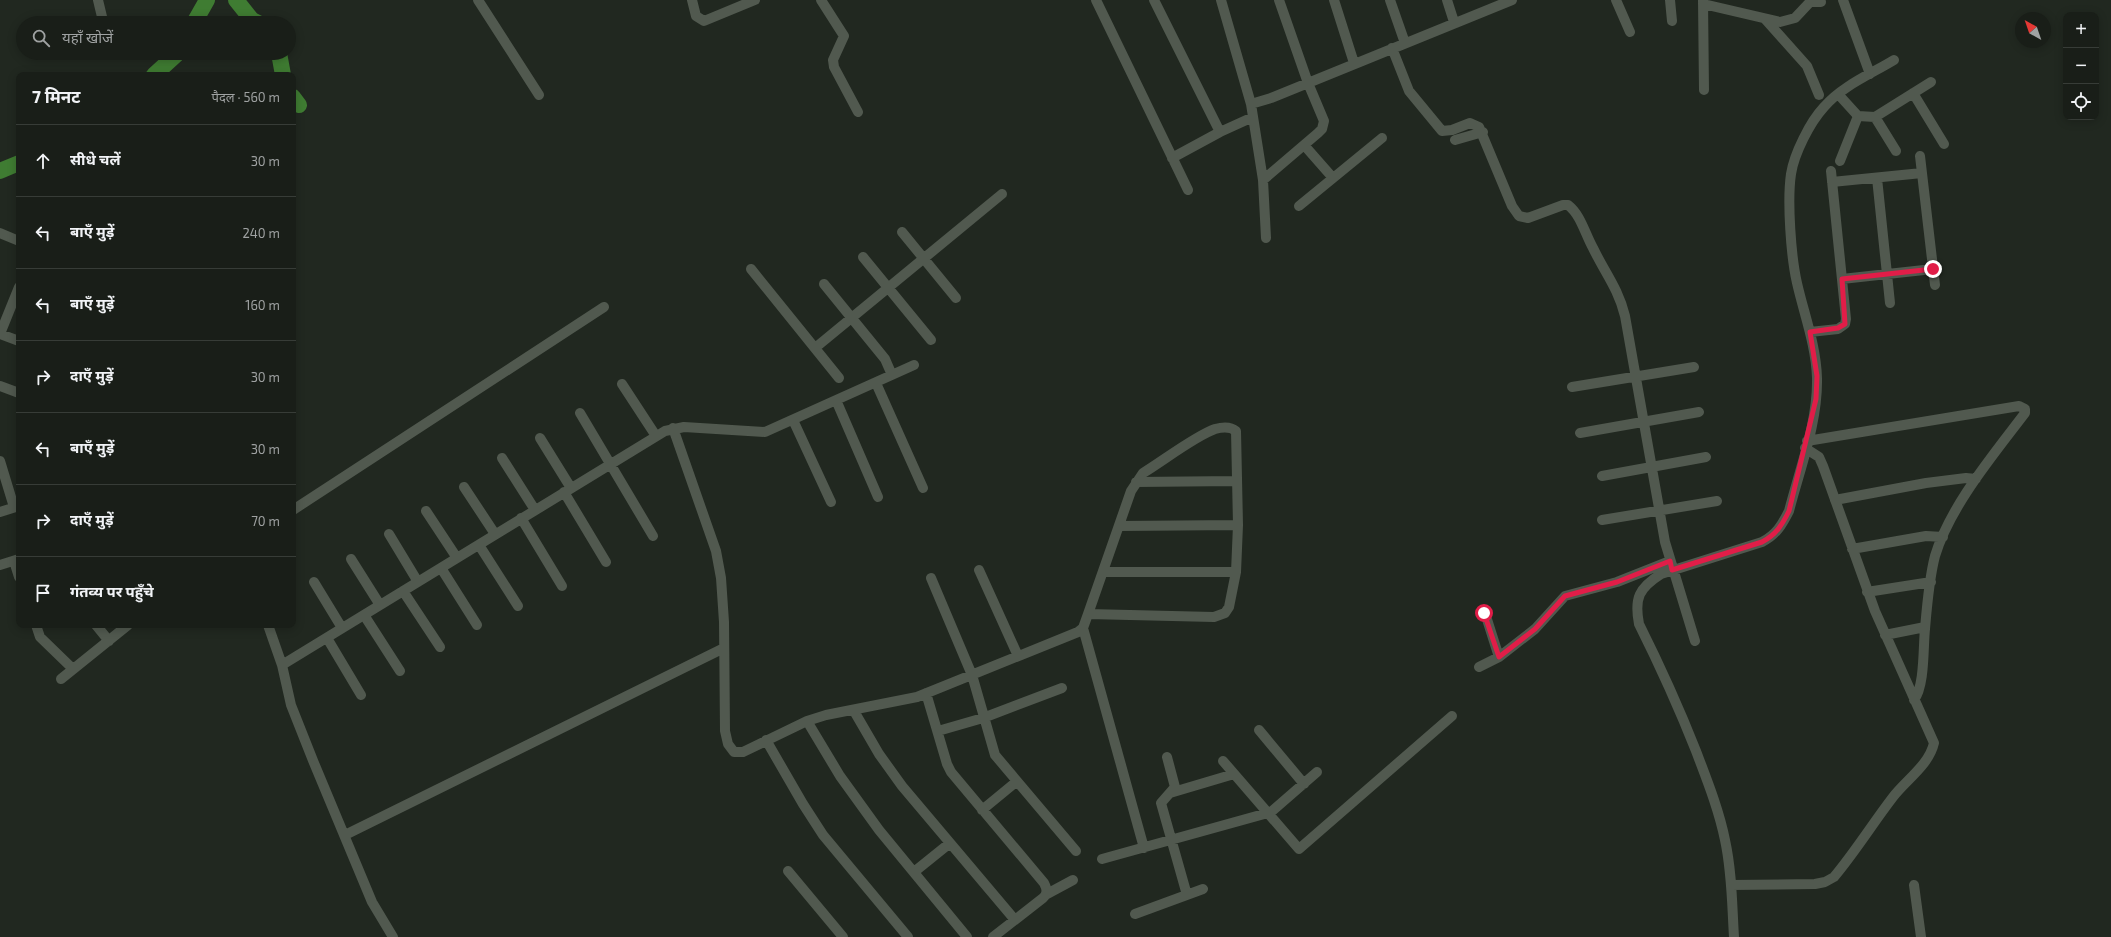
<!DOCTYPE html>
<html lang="hi">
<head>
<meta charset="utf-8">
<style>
  body { margin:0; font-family:"Exo 2","Noto Sans Devanagari",sans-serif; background:#222721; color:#f1f3f6 }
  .controls { position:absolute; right:12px; top:12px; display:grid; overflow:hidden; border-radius:8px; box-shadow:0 2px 10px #0003 }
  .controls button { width:36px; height:36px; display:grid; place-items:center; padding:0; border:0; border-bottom:1px solid #373c37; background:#191e18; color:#f1f3f6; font:20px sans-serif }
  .compass { position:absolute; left:2015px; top:12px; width:36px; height:36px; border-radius:50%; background:#191e18; box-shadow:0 2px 10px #0003; rotate:320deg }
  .stop { position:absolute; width:12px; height:12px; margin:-9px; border:3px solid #e11d48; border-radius:50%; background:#fff }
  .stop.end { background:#e11d48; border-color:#fff; box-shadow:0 1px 4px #0008 }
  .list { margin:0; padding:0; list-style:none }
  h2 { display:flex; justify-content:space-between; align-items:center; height:52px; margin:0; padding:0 16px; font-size:17px }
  h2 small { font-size:13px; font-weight:400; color:#9fa2a2 }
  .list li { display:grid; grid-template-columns:26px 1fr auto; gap:12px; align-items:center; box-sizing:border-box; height:72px; padding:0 16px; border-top:1px solid #373c37 }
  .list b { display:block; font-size:15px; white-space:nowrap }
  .list em { font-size:13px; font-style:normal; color:#9fa2a2 }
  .icon { flex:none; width:22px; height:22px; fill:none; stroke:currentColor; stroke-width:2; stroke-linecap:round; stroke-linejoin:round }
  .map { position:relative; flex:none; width:2111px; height:937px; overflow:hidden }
  .search { position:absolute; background:#191e18; box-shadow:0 2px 10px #0003; left:16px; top:16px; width:280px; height:44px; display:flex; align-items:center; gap:10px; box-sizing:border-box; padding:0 14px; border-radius:22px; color:#9fa2a2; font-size:15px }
  .panel { position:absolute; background:#191e18; box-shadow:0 2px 10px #0003; left:16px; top:72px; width:280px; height:556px; border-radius:8px }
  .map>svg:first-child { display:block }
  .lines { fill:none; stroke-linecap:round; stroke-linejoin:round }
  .river { stroke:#3f7c32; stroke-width:16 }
  .street { stroke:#51594f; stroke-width:10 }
  .route { stroke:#e11d48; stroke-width:5 }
</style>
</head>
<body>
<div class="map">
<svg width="2111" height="937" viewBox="0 0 2111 937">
  <rect width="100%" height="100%" fill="#212820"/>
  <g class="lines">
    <path class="river" d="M236,0L252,20L258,23
      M194,23L207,0
      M279,53L283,75
      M154,75L178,53
      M293,97L299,105
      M0,171L19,163"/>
    <path class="street" d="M98,0L103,21
      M478,0L539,95
      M692,0L696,16L704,21L755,0
      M821,0L844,36L833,60L834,67L858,112
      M1096,0L1188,190
      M1154,0L1220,132
      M1221,0L1251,104L1263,180L1266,238
      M1334,0L1354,63
      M1390,0L1405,43
      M1447,0L1454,22
      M1616,0L1630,32
      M1670,0L1672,21
      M1703,0L1704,90
      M1843,0L1870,74
      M1703,4L1780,22L1795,18L1810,2H1821
      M1765,19L1807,66L1819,95
      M1392,48L1409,91L1442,131L1452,130L1470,123L1479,127L1512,206L1519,216L1528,218L1563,205H1568C1581,215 1585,234 1593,248C1605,273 1618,288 1625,316L1665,542L1695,641
      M1913,93L1944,144
      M1838,94L1858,116L1875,117L1931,82
      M1251,104L1271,98L1512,0
      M1875,117L1896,151
      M1455,140L1483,132
      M1304,145L1333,178
      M1920,156L1935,285
      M1172,158L1220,132L1253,117
      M1840,161L1858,116
      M1877,178L1890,303
      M1263,180L1318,133L1322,129L1324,121L1308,83L1279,0
      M1832,182L1922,173
      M1299,206L1382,138
      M902,232L956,298
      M0,233L19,241
      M863,257L931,340
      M751,269L839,378
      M1842,279L1933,269
      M824,284L885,359L892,375
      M1810,332L1838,329L1845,324L1846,319L1831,171
      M0,334L19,287
      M0,334L19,341
      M815,348L1002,194
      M876,383L923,488
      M622,384L656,436
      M0,386L19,393
      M1572,387L1694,367
      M836,400L878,497
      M580,413L653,536
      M793,420L831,502
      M673,428L716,551L721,578L724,622L725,731L728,744L734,752H743L807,721L826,715L917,697L1078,632L1083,628L1088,614L1131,491L1143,473C1163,461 1195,436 1215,429C1222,427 1230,426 1236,431L1238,525L1236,572L1229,607L1225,613L1214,617L1088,614
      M1580,433L1699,412
      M540,438L571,488
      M1807,441L2019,406L2025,409V413C1994,454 1950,506 1935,556C1929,579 1927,605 1925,629C1923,647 1925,686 1914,700
      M502,458L535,510
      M0,461L14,507
      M1602,476L1706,457
      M1136,482L1237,481
      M464,487L495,534
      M564,492L606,562
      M1835,500L1926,483L1966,478L1976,479
      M293,510L604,307
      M426,511L457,558
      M0,512L19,506
      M521,518L562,586
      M1602,520L1717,501
      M1119,526L1238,525
      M389,534L418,582
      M479,545L518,606
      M1852,549L1926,536L1943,537
      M351,559L380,605
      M14,561L19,577
      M0,565L19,559
      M441,568L477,625
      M979,570L1018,656
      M1103,572H1236
      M931,578L972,675L995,755L1076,851
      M314,582L342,628
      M403,591L440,647
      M1867,592L1931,582
      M1485,613L1499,657
      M364,615L400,671
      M36,625L40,637L73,669
      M96,625L109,641
      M268,625L282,665L291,705L314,763L372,902L393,937
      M1083,628L1144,848
      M1885,635L1925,627
      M327,638L361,695
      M282,665L665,431L684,427L765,432L914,365
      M1479,667L1499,657L1535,629L1565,596L1617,582L1670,561
      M61,679L128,625
      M926,693L947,764L951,772L1044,883C1047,889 1048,893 1043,898L993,937
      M854,711L879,754L902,786L1015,920
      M807,721L840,776L879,830L967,937
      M1259,730L1304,784
      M938,731L983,718L1062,688
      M766,740L803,804L823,835L908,937
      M1167,757L1175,787L1161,803L1187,895
      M1223,761L1299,849L1452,716
      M1170,793L1234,774
      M982,810L1016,782
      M345,835L724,648
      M1102,859L1271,812L1317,772
      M788,871L843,937
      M914,872L950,843
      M1731,885L1815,884L1825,882L1834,877C1855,852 1873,823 1893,797C1906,780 1929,765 1934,743L1875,611L1823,466L1819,457L1805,448
      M1914,885L1921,937
      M1047,894L1073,880
      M1135,914L1203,889
      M1734,937C1732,905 1732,872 1725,840C1719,810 1707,780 1696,751C1679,708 1660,666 1639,624C1634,598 1639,588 1661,574L1762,542C1776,535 1782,525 1789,511C1800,468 1818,422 1817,378C1816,345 1804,314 1797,283C1791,257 1787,201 1791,174C1794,154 1810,122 1824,107C1842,86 1871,74 1894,60"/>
  </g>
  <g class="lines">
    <path class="route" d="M1484,613L1499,657L1535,629L1565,596L1617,582L1670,561L1672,570L1762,542C1776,535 1782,525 1789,511L1816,399L1817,376L1810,332L1838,328L1845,324L1842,279L1933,269"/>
  </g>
</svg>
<div class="controls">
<button>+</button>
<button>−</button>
<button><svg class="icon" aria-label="locate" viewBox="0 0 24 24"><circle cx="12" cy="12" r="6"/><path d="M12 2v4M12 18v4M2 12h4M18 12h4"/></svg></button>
</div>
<svg class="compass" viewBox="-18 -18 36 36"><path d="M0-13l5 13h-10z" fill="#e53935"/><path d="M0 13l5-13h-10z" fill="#9fa2a2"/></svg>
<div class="stop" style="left:1484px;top:613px"></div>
<div class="stop end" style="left:1933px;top:269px"></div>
<div class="search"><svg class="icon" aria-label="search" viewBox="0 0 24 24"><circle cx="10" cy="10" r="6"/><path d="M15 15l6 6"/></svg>यहाँ खोजें</div>
<section class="panel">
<h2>7 मिनट<small>पैदल · 560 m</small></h2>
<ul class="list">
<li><svg class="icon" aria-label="ahead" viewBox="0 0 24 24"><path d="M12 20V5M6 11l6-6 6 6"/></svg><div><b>सीधे चलें</b></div><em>30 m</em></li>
<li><svg class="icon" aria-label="left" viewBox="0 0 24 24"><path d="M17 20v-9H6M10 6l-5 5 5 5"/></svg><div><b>बाएँ मुड़ें</b></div><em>240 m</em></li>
<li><svg class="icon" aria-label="left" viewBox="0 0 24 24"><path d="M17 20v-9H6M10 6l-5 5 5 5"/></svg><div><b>बाएँ मुड़ें</b></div><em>160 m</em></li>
<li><svg class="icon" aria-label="right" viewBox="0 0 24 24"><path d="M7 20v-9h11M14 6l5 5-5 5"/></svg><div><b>दाएँ मुड़ें</b></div><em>30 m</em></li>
<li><svg class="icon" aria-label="left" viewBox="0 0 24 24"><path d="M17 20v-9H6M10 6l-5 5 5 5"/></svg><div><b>बाएँ मुड़ें</b></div><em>30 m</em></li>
<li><svg class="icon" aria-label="right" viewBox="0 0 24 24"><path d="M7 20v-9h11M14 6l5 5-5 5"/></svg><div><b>दाएँ मुड़ें</b></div><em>70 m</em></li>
<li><svg class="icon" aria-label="arrive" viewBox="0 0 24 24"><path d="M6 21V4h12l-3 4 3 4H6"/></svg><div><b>गंतव्य पर पहुँचे</b></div></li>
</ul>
</section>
</div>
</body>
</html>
